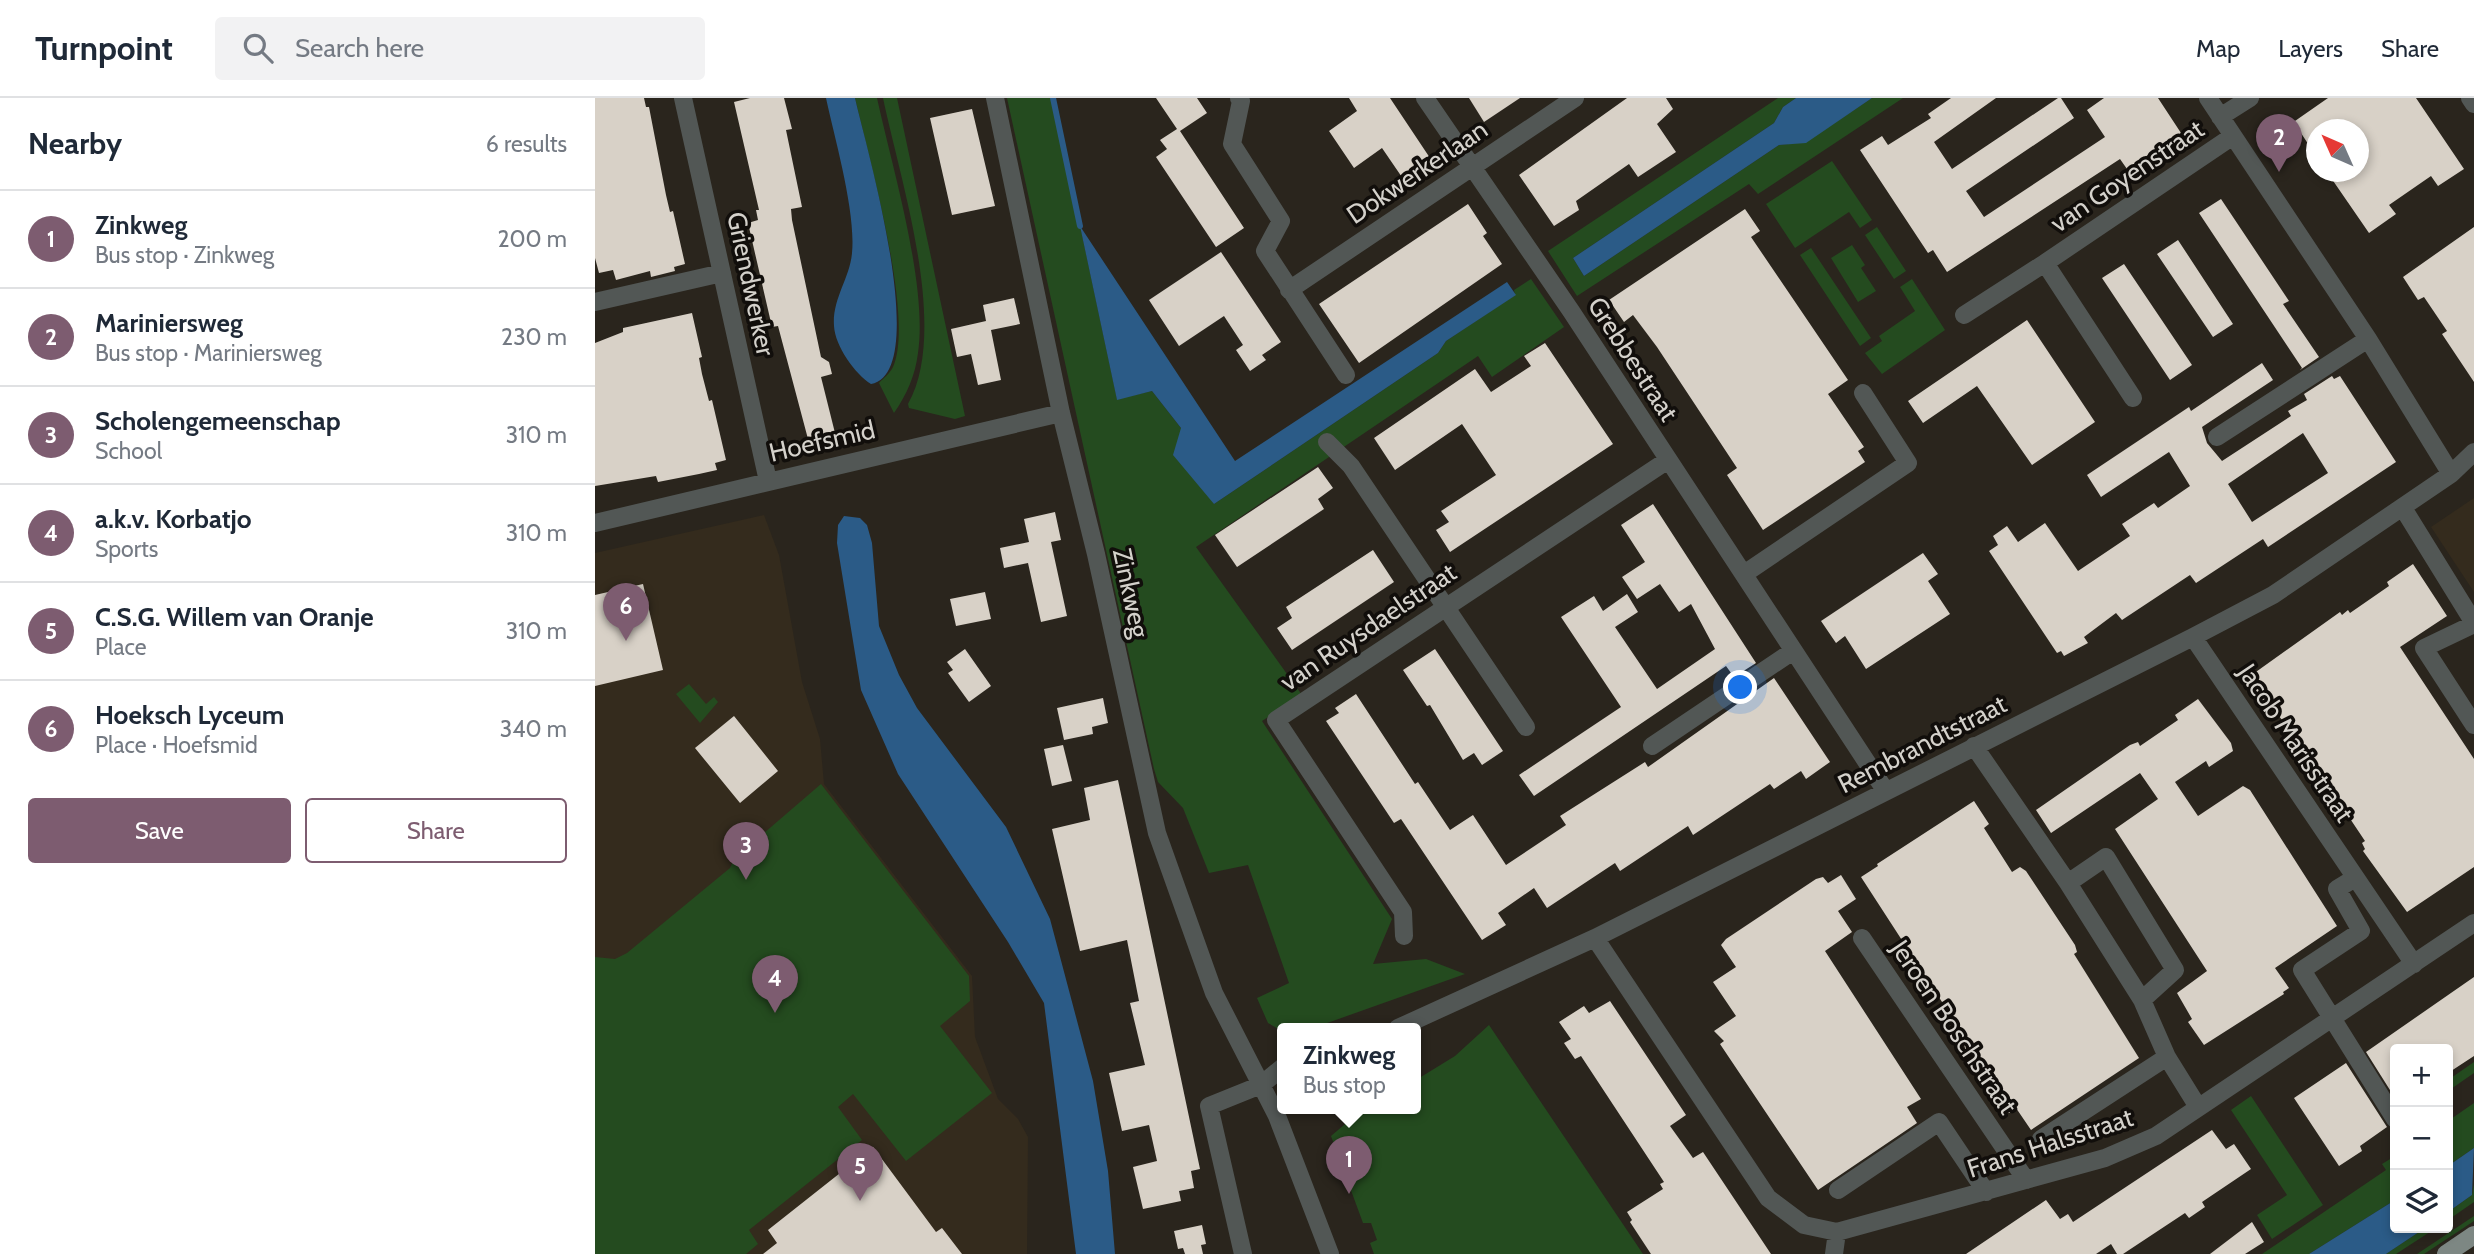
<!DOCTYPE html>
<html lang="en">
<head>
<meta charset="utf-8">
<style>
  body { margin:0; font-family:Cabin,sans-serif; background:#f2f2f3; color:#1f2937 }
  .controls { position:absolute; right:21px; bottom:21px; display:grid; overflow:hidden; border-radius:7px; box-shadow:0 4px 10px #0003 }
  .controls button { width:63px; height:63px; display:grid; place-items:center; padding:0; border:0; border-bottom:2px solid #e0e1e3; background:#fff; color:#1f2937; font:35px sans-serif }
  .compass { position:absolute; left:1711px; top:21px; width:63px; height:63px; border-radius:50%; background:#fff; box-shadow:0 4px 10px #0003; rotate:315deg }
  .you { position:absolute; left:1146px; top:590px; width:24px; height:24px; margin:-18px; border:5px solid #fff; border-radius:50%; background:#1a73e8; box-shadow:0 0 0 10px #1a73e833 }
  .badge { display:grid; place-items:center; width:46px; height:46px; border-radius:50%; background:#7d5c70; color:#fff; font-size:23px; font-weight:700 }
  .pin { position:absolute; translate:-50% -58px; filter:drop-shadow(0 2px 4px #0008) }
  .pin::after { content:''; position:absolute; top:37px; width:24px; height:21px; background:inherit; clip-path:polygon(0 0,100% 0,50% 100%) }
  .popup { position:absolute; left:682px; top:925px; width:144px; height:91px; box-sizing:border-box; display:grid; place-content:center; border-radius:7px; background:#fff; filter:drop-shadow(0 2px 5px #0005); font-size:23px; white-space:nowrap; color:#747a83 }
  .popup b { font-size:26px; color:#1f2937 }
  .popup::after { content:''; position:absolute; left:50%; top:100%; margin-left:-14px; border:14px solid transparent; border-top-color:#fff }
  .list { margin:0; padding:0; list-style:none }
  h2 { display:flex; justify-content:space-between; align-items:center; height:91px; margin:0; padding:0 28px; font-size:30px }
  h2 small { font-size:23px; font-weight:400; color:#747a83 }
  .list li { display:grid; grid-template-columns:46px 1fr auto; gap:21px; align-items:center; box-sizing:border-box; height:98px; padding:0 28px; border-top:2px solid #e0e1e3 }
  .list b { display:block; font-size:26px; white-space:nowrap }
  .list p { margin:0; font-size:23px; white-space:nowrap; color:#747a83 }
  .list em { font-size:23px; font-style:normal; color:#747a83 }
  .actions { display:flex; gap:14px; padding:21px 28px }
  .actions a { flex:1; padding:16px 0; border:2px solid #7d5c70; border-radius:7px; text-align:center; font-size:24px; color:#7d5c70 }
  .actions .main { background:#7d5c70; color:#fff }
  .icon { flex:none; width:38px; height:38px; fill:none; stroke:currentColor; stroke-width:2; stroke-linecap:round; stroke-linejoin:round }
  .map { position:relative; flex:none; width:1879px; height:1156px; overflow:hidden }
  header { display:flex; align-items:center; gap:42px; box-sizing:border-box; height:98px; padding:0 35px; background:#fff; border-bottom:2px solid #e0e1e3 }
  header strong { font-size:33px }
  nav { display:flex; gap:38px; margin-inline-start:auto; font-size:24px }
  .search { width:490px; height:63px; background:#f2f2f3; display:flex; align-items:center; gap:18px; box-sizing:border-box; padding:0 24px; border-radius:7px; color:#747a83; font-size:26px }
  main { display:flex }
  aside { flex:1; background:#fff }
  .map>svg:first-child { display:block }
  .built { fill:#342b1d }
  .green { fill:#244b1f }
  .water { fill:#2b5b87 }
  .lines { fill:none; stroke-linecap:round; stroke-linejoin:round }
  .stream { stroke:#2b5b87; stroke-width:6 }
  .building { fill:#d8d1c7; fill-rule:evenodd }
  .minor { stroke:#525755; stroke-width:18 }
  .major { stroke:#7d8783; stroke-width:18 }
  .labels { text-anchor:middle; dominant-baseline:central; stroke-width:7; stroke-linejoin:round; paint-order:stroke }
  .street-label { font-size:26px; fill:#d4d1cb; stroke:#110e0b }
</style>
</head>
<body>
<header>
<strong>Turnpoint</strong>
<div class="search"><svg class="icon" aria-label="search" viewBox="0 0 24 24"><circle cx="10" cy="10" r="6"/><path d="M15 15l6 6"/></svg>Search here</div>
<nav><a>Map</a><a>Layers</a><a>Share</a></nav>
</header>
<main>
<aside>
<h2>Nearby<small>6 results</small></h2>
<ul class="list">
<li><span class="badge">1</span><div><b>Zinkweg</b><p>Bus stop · Zinkweg</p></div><em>200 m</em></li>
<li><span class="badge">2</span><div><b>Mariniersweg</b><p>Bus stop · Mariniersweg</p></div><em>230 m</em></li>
<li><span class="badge">3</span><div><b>Scholengemeenschap</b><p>School</p></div><em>310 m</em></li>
<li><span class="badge">4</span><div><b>a.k.v. Korbatjo</b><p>Sports</p></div><em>310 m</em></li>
<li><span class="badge">5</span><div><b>C.S.G. Willem van Oranje</b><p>Place</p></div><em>310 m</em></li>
<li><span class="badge">6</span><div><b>Hoeksch Lyceum</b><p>Place · Hoefsmid</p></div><em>340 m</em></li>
</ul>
<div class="actions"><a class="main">Save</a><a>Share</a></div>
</aside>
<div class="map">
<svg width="1879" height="1156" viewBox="0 0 1879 1156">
  <rect width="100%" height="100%" fill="#2a251d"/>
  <path class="built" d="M1879,400V494L1836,429Z
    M169,417L184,457L207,584L225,641L229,686L377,878L380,939L403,1001L423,1021L433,1039L432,1156H0V455Z"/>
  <path class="green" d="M260,0H282C297,69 333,187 323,255C320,278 312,296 299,315L284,285C289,280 295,275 298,269C320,220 273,57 260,0Z
    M288,0H302L370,318L360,321L314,310L313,306C355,231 305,82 288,0Z
    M412,0H458L522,301L557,293L586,330L619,406L843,255L851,243L920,197L919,192L936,181L969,229L897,279L883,258L601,449L707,597L667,623L797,821L778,866L831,861L870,876L721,929L688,930L687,933L673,925L662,900L694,885L653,767L614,775L588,710L563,684L559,671Z
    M1183,0H1201L1188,9L1179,25L978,160L989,178L1184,47L1211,44L1277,0H1308L1163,96L1154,86L982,198L953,153Z
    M1237,63L1277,122L1265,130L1254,114L1200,150L1171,106Z
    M1282,129L1311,173L1299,181L1270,137Z
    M1257,147L1270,167L1266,170L1281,193L1263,204L1236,160Z
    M1216,150L1276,240L1265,248L1205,157Z
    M1317,181L1350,232L1287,276L1270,255L1287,243L1284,238L1320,213L1305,189Z
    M94,586L111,606L119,599L123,604L105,625L81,596Z
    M226,686L374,878L375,903L345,928L397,995L311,1063L258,996L243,1009L267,1042L154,1132L163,1146L151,1156H0V859L20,861L32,855L135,770L139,761Z
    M894,927L1048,1156H779L775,1145L782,1142L776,1125H768L736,1038L769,1010H820L821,982L860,958Z
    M1879,964V975L1853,993V982Z
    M1656,998L1728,1107L1677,1141L1662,1117L1692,1097L1636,1012Z
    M1879,1005V1050L1853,1068V1023Z
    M1800,1058V1102L1714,1156H1667L1791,1072L1787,1066Z
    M1879,1086V1104L1853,1122V1114L1877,1097Z
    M1879,1118V1123L1829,1156H1822Z
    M1830,1130H1841L1801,1156H1791Z"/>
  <path class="water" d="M231,0H260C270,45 338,274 276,286C260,276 240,248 239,228C237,201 255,180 257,155C261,114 240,42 231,0Z
    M1201,0H1277L1211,45L1184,47L989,178L978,160L1179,25L1188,9Z
    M485,128L640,363L912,184L921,197L851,243L843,255L619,406L578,357L586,330L557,293L522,302Z
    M249,418L265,420L272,427L277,445L284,528L304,577L322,610L411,729L455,821L498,983L513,1073L520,1156H481L449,905L413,844L303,676L266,592L242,445L243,427Z
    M1879,1050L1877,1097L1853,1114V1068Z
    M1800,1102V1130H1830L1791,1156H1714Z"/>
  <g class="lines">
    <path class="stream" d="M458,0L485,128"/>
  </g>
  <path class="building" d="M0,0H49L51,9H54L71,97L75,114L78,113L90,166L79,169L80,173L56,179L55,173L21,182L18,172L4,175L0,160Z
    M155,0H189L197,31L191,32L207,109L196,111L197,122L226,259L234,264L237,276L226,279L240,335L213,341L183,228L177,229L153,125L163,122L161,112H164L139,4Z
    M561,0H602L612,15L585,33L649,130L621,149L561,59L572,51L565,42L582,31Z
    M754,0H795L841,69L813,88L787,50L759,70L734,33L762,13Z
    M874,0H925L889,24Z
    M1032,0H1071L1078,11L1062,26L1081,54L1043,79L1034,66L981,103L984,112L959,128L924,77Z
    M1356,0H1401L1339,44L1357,71L1463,0H1466L1479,20L1371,93L1389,119L1510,39L1492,12L1509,0H1563L1586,35L1532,71L1525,61L1352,174L1338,152L1333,155L1265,52L1287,38L1293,47L1336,20L1333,16Z
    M1733,0H1821L1869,71L1843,88L1836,78L1794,107L1801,116L1774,135L1732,74H1763V32H1721V58L1704,32H1687Z
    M377,11L400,108L357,117L335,20Z
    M1626,101L1694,203L1688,206L1724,259L1705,272L1707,270L1604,115Z
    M873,106L892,135L888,138L907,166L764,265L724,206Z
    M1150,111L1165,133L1156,139L1253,282L1233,296L1269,349L1263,353L1270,364L1168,432L1132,377L1142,370L1062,249L1038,217L1029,224L1014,202Z
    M1879,129V284L1847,236L1852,233L1829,199L1823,202L1808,179Z
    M1583,142L1638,226L1618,239L1562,156Z
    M626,154L686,244L667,257L671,262L655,273L641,252L648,247L629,218L584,248L554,202Z
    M1529,166L1597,267L1575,282L1507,180Z
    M419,200L425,226L396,232L406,282L383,287L376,256L362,259L356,231L391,223L388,207Z
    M97,215L107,259L104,260L107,276L114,303L117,302L131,362L120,365L122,372L104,376L63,384L61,378L0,388V245L28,234V230Z
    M1432,222L1500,324L1437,367L1382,288L1328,325L1313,303Z
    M950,245L1018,346L855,454L841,432L854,424L846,413L901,377L867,326L800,372L779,340L880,271L896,294L936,268L929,258Z
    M1667,265L1678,282L1607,329L1612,345L1627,363L1696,318L1693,313L1712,302L1709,296L1737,278L1739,281L1745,278L1801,364L1673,449L1668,441L1601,485L1595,477L1527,522L1521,515L1489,539L1493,545L1469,558L1466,553L1462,555L1394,453L1403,447L1398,438L1412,428L1423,444L1450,425L1483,473L1535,438L1527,426L1559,405L1563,410L1595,388L1574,354L1506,399L1492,377L1594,309L1596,313ZM1708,335L1733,375L1657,424L1633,386Z
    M723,369L738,390L723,401L729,411L642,469L620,437Z
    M1058,406L1161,565L1139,579L1131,568L939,698L924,677L1026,609L966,519L999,498L1008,513L1032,496L1043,514L1020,529L1062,591L1120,551L1096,506L1084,514L1065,486L1042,501L1027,479L1050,464L1026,427Z
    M460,414L466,442L456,444L472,518L446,524L433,465L409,470L405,450L434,444L429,421Z
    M778,452L799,484L697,552L682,530L697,520L691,509Z
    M1328,455L1343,476L1333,483L1355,516L1271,571L1250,538L1241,545L1226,523Z
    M1818,466L1852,518L1805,549L1879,661V769L1812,814L1768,753L1770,751L1767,745L1770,743L1695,631L1682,616L1668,606L1651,581L1745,514L1747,517L1753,512L1755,515L1794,488L1792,484Z
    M48,486L68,572L0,588V497Z
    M390,494L396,521L361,528L355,501Z
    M370,551L396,588L374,604L353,575L358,572L352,564Z
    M840,551L908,653L887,667L879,655L868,662L835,607L832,608L808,572Z
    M1179,580L1235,664L1211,681L1206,673L1179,691L1175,686L1098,737L1093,728L1025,773L1020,765L952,810L939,790L903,815L911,827L887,842L806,721L799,725L731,623L744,615L740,610L761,596L820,686L823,684L855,732L878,717L911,767L971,727L965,718L1050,664L1053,669Z
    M508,600L513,625L497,629L498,636L469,642L462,610Z
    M1603,601L1636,645L1638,653L1614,669L1611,663L1580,684L1603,718L1648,688L1655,692L1742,828L1680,870L1694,890L1688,894L1689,896L1609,947L1593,924L1597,921L1582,895L1612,873L1520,731L1563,701L1545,675L1456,735L1441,712L1535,647L1543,644L1545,648L1583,622L1580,617Z
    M139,618L183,673L145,705L100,650Z
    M468,647L477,683L457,688L449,651Z
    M523,682L605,1071L596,1073L599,1090L584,1093L586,1103L548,1111L538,1069L562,1063L554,1027L527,1033L514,975L550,967L535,905L544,903L532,842L485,853L457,731L495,722L489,690Z
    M1379,703L1394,726L1389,730L1417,774L1425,769L1431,773L1480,847L1482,854L1479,856L1544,960L1436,1032L1421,1010L1414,1015L1409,1010L1371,954L1369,946L1373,944L1266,779L1283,768L1282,766Z
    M1246,777L1261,801L1243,813L1257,834L1230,853L1326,1001L1312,1009L1322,1025L1223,1092L1125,946L1129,943L1119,933L1141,918L1118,884L1141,869L1126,847L1131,841L1221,781L1228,779L1233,785Z
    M1879,879V958L1853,975V951H1800V1000L1771,954Z
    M1015,903L1091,1017L1075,1028L1098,1060L1108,1054L1176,1156H1056L1035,1124L1037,1122L1032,1114L1068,1091L1065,1086L1069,1084L986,958L980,961L969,945L976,941L964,924L989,908L994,915Z
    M1751,965L1792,1029L1765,1048L1767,1053L1744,1068L1699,1000Z
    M1617,1032L1631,1051L1639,1046L1656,1071L1607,1104L1610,1109L1594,1120L1590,1115L1528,1156H1522L1516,1146L1501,1156H1371L1451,1102L1465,1121L1473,1116L1478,1124Z
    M278,1049L341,1134L347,1130L367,1156H168L182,1145L173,1132Z
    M1657,1124L1669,1144L1650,1156H1615Z
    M607,1127L611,1146L606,1147L608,1156H590L588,1150L583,1151L579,1133Z"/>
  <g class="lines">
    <path class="minor" d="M88,0L173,383
      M400,0L466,315L501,456L562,735L619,895L682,1018L735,1156
      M644,0L646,3L637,46L686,123L670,153L751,277
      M830,0L976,213L1290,692
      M1613,0L1773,241L1856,376
      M1875,0L1879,6
      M1625,19L1655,0
      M694,192L980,0
      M0,204L127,175
      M1369,217L1450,165
      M1538,300L1450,165L1638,38
      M1622,339L1773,241
      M732,344L756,368L931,629
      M1808,410L1879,525
      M0,425L466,315
      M1149,476L1313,365L1268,295
      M1879,526L1829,550L1879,627
      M1598,539L1819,866
      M1057,648L1198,553
      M1379,648L1473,785
      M1760,780L1742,791L1766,833L1707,872L1800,1021
      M809,838L808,814L681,622L1073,362
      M1000,840L1173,1100L1209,1127L1242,1134L1510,1060L1561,1038L1879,825
      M1267,840L1431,1082
      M1547,902L1580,872L1511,759L1473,785L1547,902L1572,959L1603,1009
      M803,930L1000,840L1598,539L1678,497L1856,376L1879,354
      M1446,1041L1572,959
      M1243,1092L1344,1024L1391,1094
      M648,1156L614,1008L666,987L688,969
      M1239,1156L1242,1134"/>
    <path class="major" d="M1851,1156L1879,1137"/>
  </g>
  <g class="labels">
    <g class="street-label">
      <text transform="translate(822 74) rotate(-34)">Dokwerkerlaan</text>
      <text transform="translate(1532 78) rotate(-34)">van Goyenstraat</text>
      <text transform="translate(156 186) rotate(78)">Griendwerker</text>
      <text transform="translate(1038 261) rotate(57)">Grebbestraat</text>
      <text transform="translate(227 343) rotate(-13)">Hoefsmid</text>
      <text transform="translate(536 495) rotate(78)">Zinkweg</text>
      <text transform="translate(773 529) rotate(-34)">van Ruysdaelstraat</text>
      <text transform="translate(1701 645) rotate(56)">Jacob Marisstraat</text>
      <text transform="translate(1327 646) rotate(-27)">Rembrandtstraat</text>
      <text transform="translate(1359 929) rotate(56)">Jeroen Boschstraat</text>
      <text transform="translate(1455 1045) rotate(-18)">Frans Halsstraat</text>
    </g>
  </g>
</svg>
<div class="controls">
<button>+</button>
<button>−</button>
<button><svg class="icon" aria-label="layers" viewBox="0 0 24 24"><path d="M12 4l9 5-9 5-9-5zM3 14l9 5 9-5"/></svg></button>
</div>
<svg class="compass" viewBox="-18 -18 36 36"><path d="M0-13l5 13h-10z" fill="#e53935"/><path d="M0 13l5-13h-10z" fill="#747a83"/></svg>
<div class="you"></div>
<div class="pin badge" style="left:754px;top:1096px">1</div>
<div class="popup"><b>Zinkweg</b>Bus stop</div>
<div class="pin badge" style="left:1684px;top:74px">2</div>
<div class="pin badge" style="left:151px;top:782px">3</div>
<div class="pin badge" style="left:180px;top:915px">4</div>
<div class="pin badge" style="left:265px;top:1103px">5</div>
<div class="pin badge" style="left:31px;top:543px">6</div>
</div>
</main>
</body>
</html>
